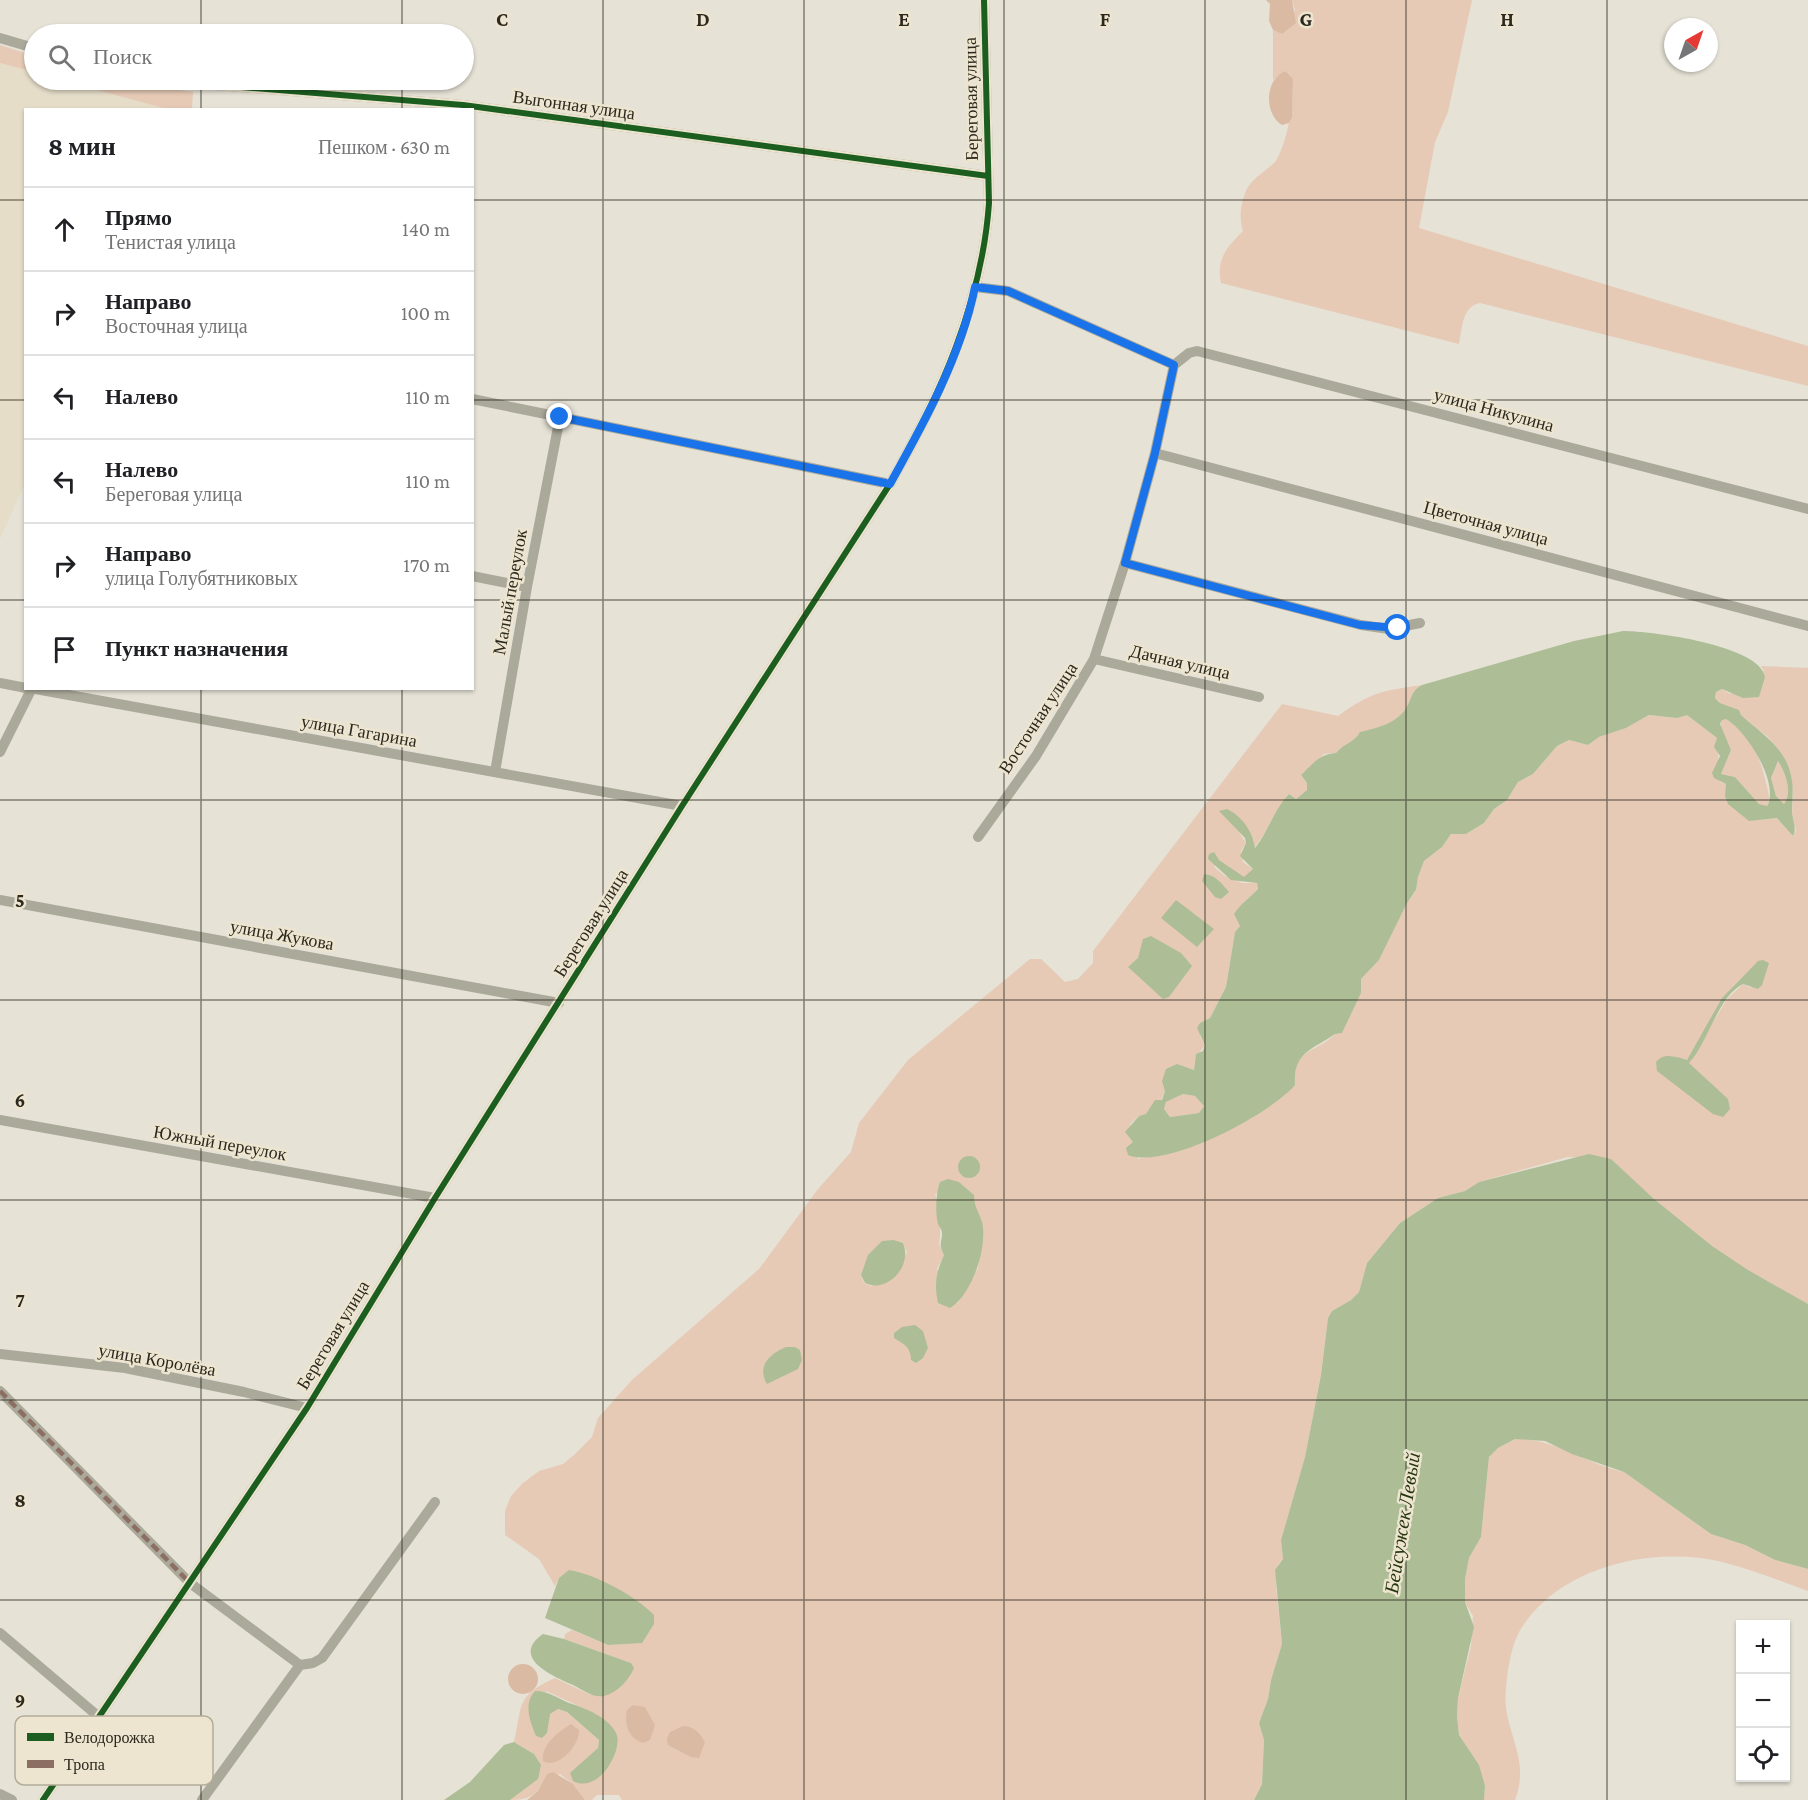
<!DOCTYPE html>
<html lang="ru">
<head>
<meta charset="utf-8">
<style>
  body { margin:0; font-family:"Crimson Pro",serif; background:#f6f6f6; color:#202124 }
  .controls { position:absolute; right:18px; bottom:18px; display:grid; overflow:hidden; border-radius:0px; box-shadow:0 2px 4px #0004 }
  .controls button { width:54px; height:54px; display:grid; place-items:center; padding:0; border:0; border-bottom:2px solid #e0e0e0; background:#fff; color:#202124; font:30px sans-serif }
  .compass { position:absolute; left:1664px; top:18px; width:54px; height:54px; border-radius:50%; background:#fff; box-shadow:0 2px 4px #0004; rotate:40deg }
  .stop { position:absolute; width:18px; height:18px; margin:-14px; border:4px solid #1a73e8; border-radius:50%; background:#fff }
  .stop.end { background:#1a73e8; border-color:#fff; box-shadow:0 2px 6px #0008 }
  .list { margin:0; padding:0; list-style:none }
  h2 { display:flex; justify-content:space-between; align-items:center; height:78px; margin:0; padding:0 24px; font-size:26px }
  h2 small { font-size:20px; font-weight:400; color:#757577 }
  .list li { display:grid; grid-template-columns:39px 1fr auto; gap:18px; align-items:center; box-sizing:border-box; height:84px; padding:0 24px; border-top:2px solid #e0e0e0 }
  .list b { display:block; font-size:22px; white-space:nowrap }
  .list p { margin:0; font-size:20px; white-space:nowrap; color:#757577 }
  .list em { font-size:20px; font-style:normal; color:#757577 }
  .icon { flex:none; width:33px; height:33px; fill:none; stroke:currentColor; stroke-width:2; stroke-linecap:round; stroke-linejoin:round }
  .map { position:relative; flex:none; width:1808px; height:1800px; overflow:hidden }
  .search { position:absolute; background:#fff; box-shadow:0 2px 4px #0004; left:24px; top:24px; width:450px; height:66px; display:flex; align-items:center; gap:15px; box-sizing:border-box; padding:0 21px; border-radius:33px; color:#757577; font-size:22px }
  .panel { position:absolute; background:#fff; box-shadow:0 2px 4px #0004; left:24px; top:108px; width:450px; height:582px; border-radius:0px }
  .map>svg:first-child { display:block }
  .built { fill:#e5ddc8 }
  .green { fill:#e6cab6; fill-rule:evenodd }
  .forest { fill:#dabaa3 }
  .water { fill:#adbe96; fill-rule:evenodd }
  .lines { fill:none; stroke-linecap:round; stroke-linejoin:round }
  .street { stroke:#aaa99a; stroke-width:10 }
  .quiet { stroke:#8d6e63; stroke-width:4.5; stroke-dasharray:9 4.5; stroke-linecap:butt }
  .cycleway-casing { stroke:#ede5cf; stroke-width:10 }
  .cycleway { stroke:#1b5e20; stroke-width:6 }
  .route { stroke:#1a73e8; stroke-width:8 }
  .grid { fill:none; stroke:#2b281f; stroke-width:1.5; stroke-opacity:0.55 }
  .labels { text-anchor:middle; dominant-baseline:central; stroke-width:5; stroke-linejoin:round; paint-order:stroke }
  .street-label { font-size:18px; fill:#2b281f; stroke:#ede5cf }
  .water-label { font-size:20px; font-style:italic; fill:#25360f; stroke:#ede5cf }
  .key { fill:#ede5cf; stroke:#b3ac9a; stroke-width:1.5 }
  .key-label { font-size:16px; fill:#2b281f }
  .grid-label { font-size:20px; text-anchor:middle; font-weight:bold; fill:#2b281f; stroke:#ede5cf; stroke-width:5; stroke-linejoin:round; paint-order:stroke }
</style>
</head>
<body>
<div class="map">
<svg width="1808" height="1800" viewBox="0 0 1808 1800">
  <rect width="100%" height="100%" fill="#e6e2d6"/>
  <path class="built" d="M0,63L34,72V80H60L167,109L26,110L25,483L0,539Z"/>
  <path class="green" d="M1292,0H1472L1448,112L1435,142L1419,228L1808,346V386L1480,303C1462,306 1462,329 1459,344L1221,283C1216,259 1227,247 1243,231C1239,216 1240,206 1246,191C1251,179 1266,171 1275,162C1286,149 1302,79 1286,71L1273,80V30L1282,34L1295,10Z
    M0,45L34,56V72L0,63Z
    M60,80H115L193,92L192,109H167Z
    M1761,666L1808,668V1304C1744,1277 1657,1210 1611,1159L1568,1157L1479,1182L1465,1191L1438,1198L1400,1223L1367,1263L1359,1292L1351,1300L1332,1311L1328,1318L1321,1375L1305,1457L1281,1540L1283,1559L1278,1565L1276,1587L1282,1644L1271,1680L1268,1699L1259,1723L1264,1740L1262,1784L1254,1800H622L619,1795H597L592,1800H585L573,1784L560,1774L544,1780C538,1796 526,1800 510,1800L523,1789L541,1766L534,1754L514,1742C523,1705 515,1696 555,1678L591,1695L631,1663L564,1639L565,1634L572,1630L608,1645L621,1644L559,1578L555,1586L539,1559L505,1535V1511L511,1496L523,1483L539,1471L563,1464L574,1455L592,1437L598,1418L632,1380L759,1269L818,1189L851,1152L859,1123L908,1060L1030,959H1041L1065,982L1078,979L1093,963V951L1282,704L1338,716C1371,692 1382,691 1422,685C1410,692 1413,697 1406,708C1397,723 1377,728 1361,732C1355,742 1343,744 1336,753L1324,754L1301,775L1307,783V790L1296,799L1289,794C1274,809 1268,832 1254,848V840L1239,832L1246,843L1241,851L1243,862L1253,869L1244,878C1235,873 1227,865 1219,860L1214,867L1225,876L1242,883H1257L1258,889L1237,918L1240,926L1235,932L1226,987L1210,1018L1200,1023V1036L1205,1045L1195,1059L1194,1070L1186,1068L1165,1091L1161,1100L1153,1105L1146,1115L1139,1116L1130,1124L1138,1159L1189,1147L1295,1085C1293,1047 1314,1055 1335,1034C1348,1021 1361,997 1361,979L1379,960L1407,903L1416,891L1418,877L1424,861L1442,847L1451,834H1466L1484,823L1494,809L1507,800L1518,782L1533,774L1557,746L1569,740L1588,745L1599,737L1626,728L1649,715L1677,718L1686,714L1717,738L1720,782L1726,784L1736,810L1758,820L1777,818L1793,836L1796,830L1792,815L1793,792L1776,747L1769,738L1741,715L1739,710L1720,703L1715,698L1716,692L1722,689L1730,694L1764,671ZM1758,962L1751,988L1743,984L1727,999L1688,1064L1697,1072L1670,1056L1687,1060L1733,986ZM959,1182L974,1195V1206L982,1222L978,1268L957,1304L937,1269L944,1255L939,1244C942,1233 939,1205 935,1194ZM894,1240L903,1243L907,1253L871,1286L864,1283L861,1275ZM546,1691L585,1709L613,1757L598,1748L599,1740L567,1712L557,1709L550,1714Z
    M1722,719H1726C1750,733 1760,756 1766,783C1768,791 1771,799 1767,806L1759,804L1735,777L1721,774L1731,750C1726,741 1718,730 1722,719Z
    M1778,761C1785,773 1793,792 1784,804L1776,796L1771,778Z
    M1183,1094L1195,1096L1204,1106L1199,1113L1170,1117L1164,1109L1166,1102Z
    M1515,1439C1555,1438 1586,1464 1624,1472L1711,1534L1745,1545L1775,1560L1808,1569V1591C1780,1581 1751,1569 1722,1562C1655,1546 1565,1565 1524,1624C1511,1642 1508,1668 1506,1689C1501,1729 1532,1756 1515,1800H1484L1485,1786L1459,1735L1457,1716L1458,1698L1471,1646L1473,1616L1465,1602V1579L1469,1558L1481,1537L1489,1457L1498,1448Z"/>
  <path class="forest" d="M1266,0H1292L1296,23L1282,34L1273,30L1269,21L1270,4Z
    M1286,71L1293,79L1292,117L1289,123L1282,125C1264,114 1264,79 1286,71Z
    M508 1679a15 15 0 1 1 30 0a15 15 0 1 1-30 0Z
    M633,1705L645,1707L655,1725L650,1740L643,1743C628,1738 624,1724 627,1710Z
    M571,1724L579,1730C580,1745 558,1770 543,1761C541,1745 558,1732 571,1724Z
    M683,1726C694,1726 700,1733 705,1742L699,1758L691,1757L668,1745L667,1738L670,1732Z
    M553,1772L573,1784L585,1800H527L538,1791L547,1774Z"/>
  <path class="water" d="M1623,631C1651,631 1760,645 1765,677L1759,697L1743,698L1722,689L1716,692L1715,698L1720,703L1739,710L1741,715C1760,732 1786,748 1791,776C1794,788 1792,801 1792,813C1793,822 1797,828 1793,836L1777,818L1749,821L1728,804L1725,796L1726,784L1714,778L1712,773L1720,756L1714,747L1717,738L1687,715L1677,718L1649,715L1626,728L1599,737L1588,745L1569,740L1557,746L1533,774L1518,782L1507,800L1494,809L1484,823L1466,834H1451L1442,847L1424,861L1418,877L1416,890L1407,903L1379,960L1361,979V993L1342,1033L1335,1034C1312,1050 1293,1052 1295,1085C1269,1115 1166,1170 1128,1155L1126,1148L1133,1142L1125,1132L1139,1116L1146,1114L1155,1100H1162L1165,1091L1162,1081L1166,1069L1177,1064L1194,1070L1196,1054L1203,1051L1205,1045L1197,1028L1200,1023L1210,1018L1226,987L1235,932L1240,926L1234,914C1240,904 1250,898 1258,889L1257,883L1231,880L1208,859L1209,854L1214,852L1219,860L1244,877L1253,869L1240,856L1246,843L1245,838L1219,811L1227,809C1242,816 1253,832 1255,848C1268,832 1274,809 1289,794L1296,799L1307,790V783L1301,775C1313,764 1319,754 1336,753C1343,744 1355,742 1360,732C1377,728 1397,723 1406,708C1413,697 1410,692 1422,685L1574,641ZM1726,719C1747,731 1780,784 1767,806L1759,804L1735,777L1721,774L1731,750L1720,724L1722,720ZM1778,761C1785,772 1793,792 1784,804L1776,796L1771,778ZM1183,1094L1195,1096L1204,1106L1199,1113L1170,1117L1164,1109L1166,1102Z
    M1204,874C1216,875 1222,884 1229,892L1221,899L1215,897L1202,881Z
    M1176,900L1214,929L1197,947L1161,918Z
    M1151,936L1181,953L1192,966L1169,997L1163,999L1128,967L1138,958L1143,939Z
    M1763,960L1769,963L1762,985L1758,989L1743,984C1718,996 1708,1043 1689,1063L1728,1099L1730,1109L1723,1117L1713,1114L1657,1071L1656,1062C1664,1052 1676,1057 1687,1060L1722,998L1758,961Z
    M1589,1154L1611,1159L1654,1199L1712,1246L1748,1270L1808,1304V1569L1775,1560L1745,1545L1711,1534L1624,1472L1572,1454L1545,1441L1515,1439L1498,1448L1489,1457L1481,1537L1469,1558L1465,1579V1602L1474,1627L1458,1698L1457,1716L1459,1735L1479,1765L1485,1786L1484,1800H1254L1262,1784L1264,1740L1259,1723L1268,1699L1271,1680L1282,1644L1275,1570L1283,1559L1281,1540L1305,1457L1321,1375L1328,1318L1332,1311L1351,1300L1359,1292L1367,1263L1400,1223L1438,1198L1465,1191L1479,1182Z
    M958 1167a11 11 0 1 1 22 0a11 11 0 1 1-22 0Z
    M948,1179L959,1182L974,1195C974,1207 979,1212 982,1222C988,1247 972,1295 950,1308L938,1303C934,1285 936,1272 944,1255C938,1243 942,1244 942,1233C942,1229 939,1227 938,1224C935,1213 936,1192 940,1182Z
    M894,1240L903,1243C913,1266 887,1294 865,1283L861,1275L868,1255L882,1241Z
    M915,1325L923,1331L928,1348L923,1358L916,1363L911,1360C911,1347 904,1344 894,1338V1333L902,1327Z
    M786,1347H795L800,1350L802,1360L798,1369L767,1384C756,1366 771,1353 786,1347Z
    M569,1570C597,1575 634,1595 654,1615V1624L642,1643L608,1645L545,1618L559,1578Z
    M543,1634L564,1639L631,1663L634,1668C629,1680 617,1693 604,1696C593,1698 583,1690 573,1685C554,1677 509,1658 543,1634Z
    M535,1691C549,1691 557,1698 569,1703C585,1708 608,1717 616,1733C624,1749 599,1795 573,1781L570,1773L598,1748L599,1740L567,1712L558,1709L550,1714L547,1733L542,1738L536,1736C530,1721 523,1704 535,1691Z
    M514,1742L534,1754L541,1765L538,1779L510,1800H444L470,1782L504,1745Z"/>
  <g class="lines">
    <path class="street" d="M0,38L34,48
      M154,80L463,105L988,176
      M975,287L1008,291L1174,365
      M1174,365L1189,353L1197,351L1808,509
      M472,399L890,484
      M1155,453L1808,626
      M1125,563L1361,625L1389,629L1420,623
      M472,576L527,587
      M1094,659L1259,697
      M0,683L26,688
      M30,688L682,806
      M0,752L32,688
      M495,772L527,587L560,417
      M978,837L1036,756L1094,659L1125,563L1155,453L1174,365
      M0,900L559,1003
      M0,1120L435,1198
      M0,1354L125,1368L244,1392L307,1408
      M0,1391L190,1583L300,1665
      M0,1633L99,1717
      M0,1794L12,1800
      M43,1800L307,1408L435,1198L682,806L890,484C939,398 982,303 989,203L984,0
      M202,1800L300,1665L313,1663L322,1658L435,1502"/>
    <path class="quiet" d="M0,1391L190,1583"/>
    <g class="cycleway-casing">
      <path id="cycleway" d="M154,80L463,105L988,176
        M43,1800L307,1408L435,1198L682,806L890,484C939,398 982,303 989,203L984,0"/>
    </g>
    <use href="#cycleway" class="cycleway"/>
  </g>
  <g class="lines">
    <path class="route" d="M560,417L890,484C924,423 961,356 975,287L1008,291L1174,365L1155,453L1125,563L1360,625L1398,628"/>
  </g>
  <path class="grid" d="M201,0V34M402,0V34M603,0V1800M804,0V1800M1004,0V1800M1205,0V1800M1406,0V1800M1607,0V1800M201,80V110M402,80V110M0,200H26M472,200H1808M0,400H26M472,400H1808M0,600H26M472,600H1808M201,688V1800M402,688V1800M0,800H1808M0,1000H1808M0,1200H1808M0,1400H1808M0,1600H1808"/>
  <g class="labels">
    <g class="street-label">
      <text transform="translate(971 99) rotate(-91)">Береговая улица</text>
      <text transform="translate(574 105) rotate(8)">Выгонная улица</text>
      <text transform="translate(1494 410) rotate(15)">улица Никулина</text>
      <text transform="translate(1486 523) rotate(15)">Цветочная улица</text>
      <text transform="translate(510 592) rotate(-80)">Малый переулок</text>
      <text transform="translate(1180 662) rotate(13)">Дачная улица</text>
      <text transform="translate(1038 718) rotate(-57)">Восточная улица</text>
      <text transform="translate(359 731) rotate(10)">улица Гагарина</text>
      <text transform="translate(591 923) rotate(-58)">Береговая улица</text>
      <text transform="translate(282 935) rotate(10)">улица Жукова</text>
      <text transform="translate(220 1143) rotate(10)">Южный переулок</text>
      <text transform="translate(333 1335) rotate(-59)">Береговая улица</text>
      <text transform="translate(157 1360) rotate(10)">улица Королёва</text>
    </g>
    <g class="water-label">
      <text transform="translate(1402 1523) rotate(-81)">Бейсужек Левый</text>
    </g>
  </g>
  <rect x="15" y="1716" width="198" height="69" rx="9" class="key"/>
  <rect x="27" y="1733" width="27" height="8" fill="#1b5e20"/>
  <rect x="27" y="1760" width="27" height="8" fill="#8d6e63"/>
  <g class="key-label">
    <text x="64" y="1743">Велодорожка</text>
    <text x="64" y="1770">Тропа</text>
  </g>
  <g class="grid-label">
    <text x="502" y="26">C</text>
    <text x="703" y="26">D</text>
    <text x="904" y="26">E</text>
    <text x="1105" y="26">F</text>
    <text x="1306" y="26">G</text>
    <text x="1507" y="26">H</text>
    <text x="20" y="907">5</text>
    <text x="20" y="1107">6</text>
    <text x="20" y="1307">7</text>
    <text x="20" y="1507">8</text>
    <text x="20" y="1707">9</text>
  </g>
</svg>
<div class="controls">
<button>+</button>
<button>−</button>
<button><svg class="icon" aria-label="locate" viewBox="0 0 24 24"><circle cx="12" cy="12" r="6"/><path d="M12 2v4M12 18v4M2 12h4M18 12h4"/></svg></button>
</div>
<svg class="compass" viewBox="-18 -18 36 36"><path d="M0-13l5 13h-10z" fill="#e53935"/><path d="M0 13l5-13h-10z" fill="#757577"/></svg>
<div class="stop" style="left:1398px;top:628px"></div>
<div class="stop end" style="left:560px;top:417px"></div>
<div class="search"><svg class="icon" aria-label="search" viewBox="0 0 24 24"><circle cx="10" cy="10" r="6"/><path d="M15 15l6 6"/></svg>Поиск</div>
<section class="panel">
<h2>8 мин<small>Пешком · 630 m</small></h2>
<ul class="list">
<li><svg class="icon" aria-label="ahead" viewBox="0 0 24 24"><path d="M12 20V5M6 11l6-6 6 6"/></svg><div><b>Прямо</b><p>Тенистая улица</p></div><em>140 m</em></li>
<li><svg class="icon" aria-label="right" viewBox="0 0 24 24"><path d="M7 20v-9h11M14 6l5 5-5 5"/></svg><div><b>Направо</b><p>Восточная улица</p></div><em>100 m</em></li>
<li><svg class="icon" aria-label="left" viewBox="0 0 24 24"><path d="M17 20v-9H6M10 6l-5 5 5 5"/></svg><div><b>Налево</b></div><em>110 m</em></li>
<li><svg class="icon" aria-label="left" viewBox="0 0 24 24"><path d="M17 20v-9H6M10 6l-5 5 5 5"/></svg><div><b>Налево</b><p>Береговая улица</p></div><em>110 m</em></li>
<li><svg class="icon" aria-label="right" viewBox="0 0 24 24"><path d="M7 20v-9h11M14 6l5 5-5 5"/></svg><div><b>Направо</b><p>улица Голубятниковых</p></div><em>170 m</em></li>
<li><svg class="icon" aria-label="arrive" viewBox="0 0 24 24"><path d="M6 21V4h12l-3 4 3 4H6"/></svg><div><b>Пункт назначения</b></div></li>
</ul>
</section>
</div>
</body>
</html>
